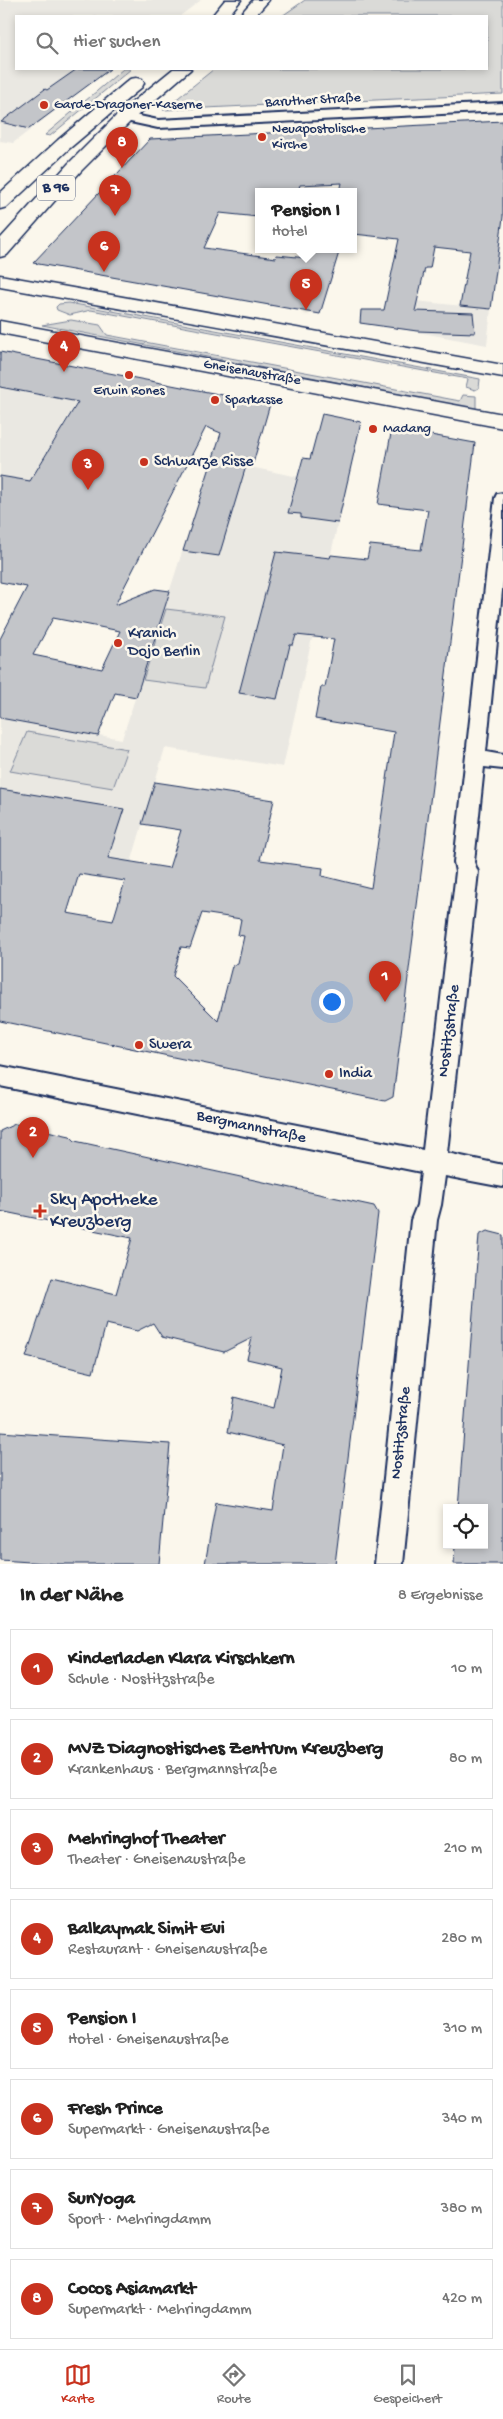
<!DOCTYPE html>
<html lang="de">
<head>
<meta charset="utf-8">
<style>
  body { margin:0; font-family:"Gochi Hand",sans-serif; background:#f6f6f6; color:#222 }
  .controls { position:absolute; right:15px; bottom:15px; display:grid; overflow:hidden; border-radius:0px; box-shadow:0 2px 8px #0003 }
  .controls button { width:45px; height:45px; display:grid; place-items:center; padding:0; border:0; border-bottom:1px solid #e0e0e0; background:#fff; color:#222; font:25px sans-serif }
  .you { position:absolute; left:331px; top:1001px; width:18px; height:18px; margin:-12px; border:4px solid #fff; border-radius:50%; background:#1a73e8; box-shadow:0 0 0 8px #1a73e833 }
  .badge { display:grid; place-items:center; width:32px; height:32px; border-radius:50%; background:#c8321e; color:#fff; font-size:16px; font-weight:700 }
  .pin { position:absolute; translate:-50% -41px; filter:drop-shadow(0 1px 2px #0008) }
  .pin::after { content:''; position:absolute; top:26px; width:18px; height:15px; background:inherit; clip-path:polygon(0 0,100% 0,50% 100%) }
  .popup { position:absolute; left:255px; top:188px; width:102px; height:65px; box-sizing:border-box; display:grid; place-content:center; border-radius:0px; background:#fff; filter:drop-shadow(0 1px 4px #0005); font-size:16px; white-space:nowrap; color:#767676 }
  .popup b { font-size:19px; color:#222 }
  .popup::after { content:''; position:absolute; left:50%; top:100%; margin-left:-10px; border:10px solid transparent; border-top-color:#fff }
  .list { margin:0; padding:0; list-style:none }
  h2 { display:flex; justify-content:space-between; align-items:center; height:65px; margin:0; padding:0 20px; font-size:21px }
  h2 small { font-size:16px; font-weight:400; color:#767676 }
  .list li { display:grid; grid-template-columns:32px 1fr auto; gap:15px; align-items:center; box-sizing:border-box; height:80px; margin:0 10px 10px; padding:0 10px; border:1px solid #e0e0e0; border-radius:0px }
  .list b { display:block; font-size:19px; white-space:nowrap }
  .list p { margin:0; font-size:16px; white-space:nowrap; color:#767676 }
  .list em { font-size:16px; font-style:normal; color:#767676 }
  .icon { flex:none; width:28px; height:28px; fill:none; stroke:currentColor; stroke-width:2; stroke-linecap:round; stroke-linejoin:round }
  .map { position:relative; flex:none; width:503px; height:1564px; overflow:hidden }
  .search { position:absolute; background:#fff; box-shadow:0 2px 8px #0003; left:15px; right:15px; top:15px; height:55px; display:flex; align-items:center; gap:12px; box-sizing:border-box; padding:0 18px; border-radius:0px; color:#767676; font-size:19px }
  .sheet { height:785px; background:#fff }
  nav { display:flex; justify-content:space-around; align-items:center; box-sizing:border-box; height:70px; border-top:1px solid #e0e0e0; background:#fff; font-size:14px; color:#767676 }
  nav a { display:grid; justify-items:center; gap:2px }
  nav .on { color:#c8321e }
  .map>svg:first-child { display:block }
  .built { fill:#eae8e2 }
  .green { fill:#dadad7; stroke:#7a849a }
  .building { fill:#c3c5c9; stroke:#1b2f5e; fill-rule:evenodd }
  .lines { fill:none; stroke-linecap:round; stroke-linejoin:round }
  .minor-casing { stroke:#1b2f5e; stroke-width:4 }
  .secondary-casing { stroke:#1b2f5e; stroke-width:3 }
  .primary-casing { stroke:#1b2f5e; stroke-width:3 }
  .minor { fill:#fbf7ec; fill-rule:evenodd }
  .secondary { fill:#fbf7ec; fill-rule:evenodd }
  .primary { fill:#fbf7ec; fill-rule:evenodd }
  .poi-dot { fill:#c8321e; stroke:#fbf7ec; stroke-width:2 }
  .labels { text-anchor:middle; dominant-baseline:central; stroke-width:5; stroke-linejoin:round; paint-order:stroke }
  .far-street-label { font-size:14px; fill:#1b2f5e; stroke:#fbf7ec }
  .far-poi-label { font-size:14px; fill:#1b2f5e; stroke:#fbf7ec; text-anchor:start }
  .shield { fill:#fbf7ec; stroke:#5e6b89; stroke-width:1 }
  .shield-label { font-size:15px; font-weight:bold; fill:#1b2f5e }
  .poi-label { font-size:16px; fill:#1b2f5e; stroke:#fbf7ec; text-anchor:start }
  .street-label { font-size:16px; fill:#1b2f5e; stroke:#fbf7ec }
  .near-poi-label { font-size:19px; fill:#1b2f5e; stroke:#fbf7ec; text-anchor:start }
</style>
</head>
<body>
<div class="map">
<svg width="503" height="1564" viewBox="0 0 503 1564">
  <rect width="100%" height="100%" fill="#fbf7ec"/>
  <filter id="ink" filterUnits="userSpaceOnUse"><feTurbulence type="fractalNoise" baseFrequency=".02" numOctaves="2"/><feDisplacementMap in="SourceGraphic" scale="10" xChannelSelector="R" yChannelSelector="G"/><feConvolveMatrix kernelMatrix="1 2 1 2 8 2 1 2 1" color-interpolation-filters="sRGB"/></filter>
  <g filter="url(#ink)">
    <path class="built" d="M0,0H201L180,16H16V69H110L13,143L0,141Z
      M387,298L491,309L487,345L380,325Z
      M10,354L54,362L43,378L87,387L62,426L108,435L156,457L0,489V367Z
      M212,459L346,487L283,767L165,748L128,873L0,839V718L122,739Z"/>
    <path class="green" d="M305,0H503V94L163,110L214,69H487V16H282Z
      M123,69H131L50,136L45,135Z
      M69,303L480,379L479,388L475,390L466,387L468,379L91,310L70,315L57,310L56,307L59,304Z
      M71,320L100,325L107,335L460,401L463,395L476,396V409L42,325Z
      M166,609L225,616L205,688L143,680Z
      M27,732L127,749L113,788L10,771Z"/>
    <path class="building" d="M77,69H110L29,129L1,122L45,89L47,90Z
      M503,121V217L491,309L460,306L470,251L434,247L430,268H425L415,311L473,313L475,333L417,331L360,323L361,310H384L399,239L354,234V191H340L342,183L300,185L298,191H258V217L220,213L204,248L276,258L277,255L307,258L309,249H340L320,314L33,263L150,139Z
      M0,352L270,404L252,467L246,466L219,556L183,551L221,433L206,427L115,605L155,589L170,591L136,697L115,693L98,736L0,718V639L27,587L0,582V476L30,481L78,402L0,387ZM53,618L120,631L102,669L33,655Z
      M322,414L361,422L338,523L301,518V514L288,513L303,458L310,459Z
      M392,428L475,443L393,1097L385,1101L0,1021V789L124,809L108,858L169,868L181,830L142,824L155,782L274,800L260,860L323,868L322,876L371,888L394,732L315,719L321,687H325L334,639L296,635L293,645H290L277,699L239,693L276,552L330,558L331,555L367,559L370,545L421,550L428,510L378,504ZM79,874L125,881L113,921L67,913ZM202,913L241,919L238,935L244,936L238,963L232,966L218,1021L173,976L181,947L190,948Z
      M15,1124L70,1136L75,1141L374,1206L378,1213L335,1564H205L216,1502L273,1511L283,1445L228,1432L234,1397L274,1408L282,1367L247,1359L252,1338L224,1352L162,1337L153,1323L137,1331L106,1324L93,1373L26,1357L52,1278L116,1294L132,1238L0,1211V1131Z
      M487,1231L503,1235V1564H454L455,1545H484V1508H458L479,1235Z
      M0,1432L170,1444L159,1564H60L0,1560Z"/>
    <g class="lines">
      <g class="minor-casing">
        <path id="minor" d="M503,103V111L158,128L121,120L119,117L125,113L158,120Z
          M503,493V581L486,752L503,755V769L484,767L474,862L478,872L447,1153L503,1165V1187L445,1176L441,1205L437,1220L403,1564H375L411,1220L417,1205L421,1172L0,1086V1066L423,1150L456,872L454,862L495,498L497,494Z"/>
      </g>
      <g class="secondary-casing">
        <path id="secondary" d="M0,275L503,365V377L0,287Z
          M0,321L503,414V428L0,333Z"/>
      </g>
      <g class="primary-casing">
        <path id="primary" d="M225,0H241L228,16H212Z
          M253,0H269L255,16H239Z
          M173,69H191L131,121L81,171L7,255L0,257V239L69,163L119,113Z
          M136,78L142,79L144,83L142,87L70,148L7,207L0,209V193L58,140L130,79Z"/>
      </g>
      <use href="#minor" class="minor"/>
      <use href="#secondary" class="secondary"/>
      <use href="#primary" class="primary"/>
    </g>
  </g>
  <g class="poi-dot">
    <circle cx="44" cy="105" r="5"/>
    <circle cx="262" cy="137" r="5"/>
    <circle cx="129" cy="375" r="5"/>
    <circle cx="215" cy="400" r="5"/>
    <circle cx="373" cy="429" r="5"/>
    <circle cx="144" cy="462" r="5"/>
    <circle cx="118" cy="643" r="5"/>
    <circle cx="139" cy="1045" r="5"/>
    <circle cx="329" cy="1074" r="5"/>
    <path d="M37.5 1203.5h5v5h5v5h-5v5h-5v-5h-5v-5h5z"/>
  </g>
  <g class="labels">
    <g class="far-street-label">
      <text transform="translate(313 101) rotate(-3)">Baruther Straße</text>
      <text transform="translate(252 373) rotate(10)">Gneisenaustraße</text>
    </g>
    <g class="far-poi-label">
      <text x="54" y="105">Garde-Dragoner-Kaserne</text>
      <text x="272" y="129">Neuapostolische<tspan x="272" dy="16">Kirche</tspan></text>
      <text x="129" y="391" text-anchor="middle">Erwin Rones</text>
      <text x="225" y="400">Sparkasse</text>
      <text x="383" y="429">Madang</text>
    </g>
    <rect class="shield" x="37" y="175.5" width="38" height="25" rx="4"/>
    <g class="shield-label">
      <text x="56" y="188">B 96</text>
    </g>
    <g class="poi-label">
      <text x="154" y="462">Schwarze Risse</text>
      <text x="128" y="634">Kranich<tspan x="128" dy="18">Dojo Berlin</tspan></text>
      <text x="149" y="1045">Swera</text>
      <text x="339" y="1074">India</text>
    </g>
    <g class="street-label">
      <text transform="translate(450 1031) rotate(-83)">Nostitzstraße</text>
      <text transform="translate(251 1128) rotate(12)">Bergmannstraße</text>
      <text transform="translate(402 1433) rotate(-84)">Nostitzstraße</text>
    </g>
    <g class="near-poi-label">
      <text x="50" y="1200">Sky Apotheke<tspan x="50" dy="22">Kreuzberg</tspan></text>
    </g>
  </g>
</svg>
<div class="controls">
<button><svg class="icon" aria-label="locate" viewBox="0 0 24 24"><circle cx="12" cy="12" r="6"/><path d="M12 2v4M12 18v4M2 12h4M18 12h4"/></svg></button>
</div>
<div class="you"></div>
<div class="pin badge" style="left:385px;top:1002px">1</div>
<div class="pin badge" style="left:33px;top:1158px">2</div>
<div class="pin badge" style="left:88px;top:490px">3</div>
<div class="pin badge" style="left:64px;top:372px">4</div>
<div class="pin badge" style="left:306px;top:310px">5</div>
<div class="popup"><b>Pension I</b>Hotel</div>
<div class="pin badge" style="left:104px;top:272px">6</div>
<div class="pin badge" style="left:115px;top:216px">7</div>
<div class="pin badge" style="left:122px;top:168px">8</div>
<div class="search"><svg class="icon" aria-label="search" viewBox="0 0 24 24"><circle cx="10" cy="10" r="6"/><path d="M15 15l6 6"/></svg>Hier suchen</div>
</div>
<section class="sheet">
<h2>In der Nähe<small>8 Ergebnisse</small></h2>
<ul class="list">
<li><span class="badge">1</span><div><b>Kinderladen Klara Kirschkern</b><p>Schule · Nostitzstraße</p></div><em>10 m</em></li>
<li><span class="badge">2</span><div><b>MVZ Diagnostisches Zentrum Kreuzberg</b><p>Krankenhaus · Bergmannstraße</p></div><em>80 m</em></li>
<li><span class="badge">3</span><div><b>Mehringhof Theater</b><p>Theater · Gneisenaustraße</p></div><em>210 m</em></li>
<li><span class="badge">4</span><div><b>Balkaymak Simit Evi</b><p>Restaurant · Gneisenaustraße</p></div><em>280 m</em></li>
<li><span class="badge">5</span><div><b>Pension I</b><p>Hotel · Gneisenaustraße</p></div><em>310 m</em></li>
<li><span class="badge">6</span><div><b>Fresh Prince</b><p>Supermarkt · Gneisenaustraße</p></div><em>340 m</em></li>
<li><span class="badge">7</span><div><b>SunYoga</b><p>Sport · Mehringdamm</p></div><em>380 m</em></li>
<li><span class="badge">8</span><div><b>Cocos Asiamarkt</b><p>Supermarkt · Mehringdamm</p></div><em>420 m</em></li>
</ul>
</section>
<nav>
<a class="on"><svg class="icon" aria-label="map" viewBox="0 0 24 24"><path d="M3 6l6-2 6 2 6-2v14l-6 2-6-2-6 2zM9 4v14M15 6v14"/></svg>Karte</a>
<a><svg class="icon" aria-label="directions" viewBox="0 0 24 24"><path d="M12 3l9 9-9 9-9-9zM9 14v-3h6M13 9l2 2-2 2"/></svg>Route</a>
<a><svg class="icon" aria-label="saved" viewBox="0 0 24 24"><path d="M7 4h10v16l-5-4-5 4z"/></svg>Gespeichert</a>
</nav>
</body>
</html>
